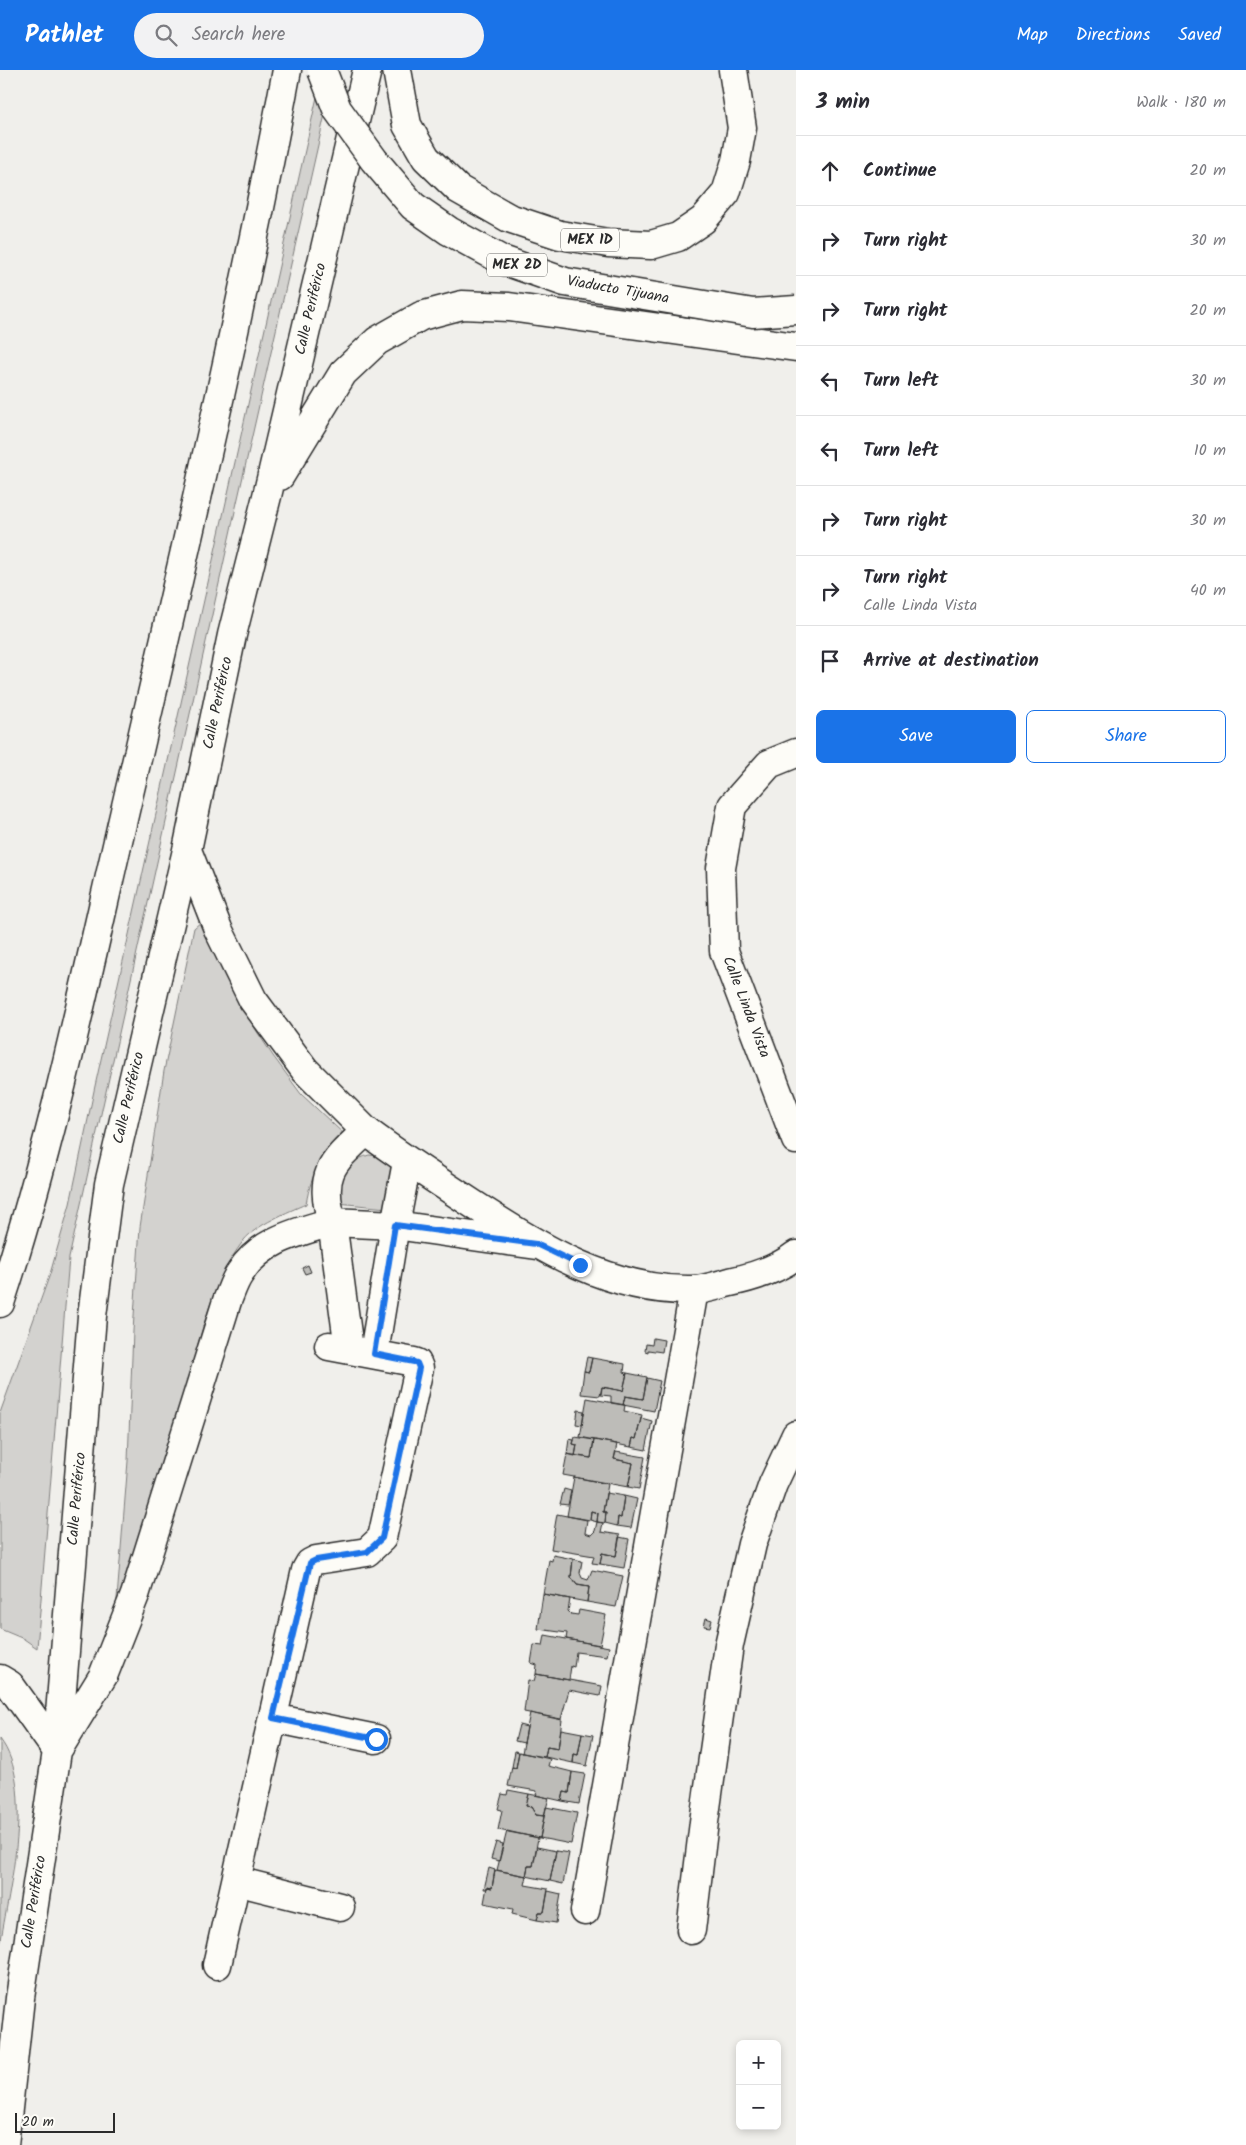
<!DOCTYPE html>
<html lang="en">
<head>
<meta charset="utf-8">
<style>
  body { margin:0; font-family:Kalam,sans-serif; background:#f2f2f3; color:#2b2b33 }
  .controls { position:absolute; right:15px; bottom:15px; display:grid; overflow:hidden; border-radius:8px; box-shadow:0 2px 8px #0003 }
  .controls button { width:45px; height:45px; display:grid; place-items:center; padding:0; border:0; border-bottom:1px solid #e1e1e2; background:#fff; color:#2b2b33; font:25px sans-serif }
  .scale { position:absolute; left:15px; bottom:12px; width:100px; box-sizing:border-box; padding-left:5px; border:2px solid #2b2b2b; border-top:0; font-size:14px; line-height:18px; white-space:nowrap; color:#2b2b2b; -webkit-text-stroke:4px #fdfcf7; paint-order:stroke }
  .stop { position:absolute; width:15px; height:15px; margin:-11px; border:4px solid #1a73e8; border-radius:50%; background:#fff }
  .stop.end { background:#1a73e8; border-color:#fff; box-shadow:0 1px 5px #0008 }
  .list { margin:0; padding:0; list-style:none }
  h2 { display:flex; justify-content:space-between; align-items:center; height:65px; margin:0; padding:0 20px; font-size:21px }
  h2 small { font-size:16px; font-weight:400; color:#7c7c81 }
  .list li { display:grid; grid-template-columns:32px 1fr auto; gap:15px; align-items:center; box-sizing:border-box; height:70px; padding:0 20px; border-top:1px solid #e1e1e2 }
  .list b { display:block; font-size:19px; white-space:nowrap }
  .list p { margin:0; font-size:16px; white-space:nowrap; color:#7c7c81 }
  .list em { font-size:16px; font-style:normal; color:#7c7c81 }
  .actions { display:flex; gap:10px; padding:15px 20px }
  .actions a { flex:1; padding:11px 0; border:1px solid #1a73e8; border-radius:8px; text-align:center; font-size:18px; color:#1a73e8 }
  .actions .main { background:#1a73e8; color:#fff }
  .icon { flex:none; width:28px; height:28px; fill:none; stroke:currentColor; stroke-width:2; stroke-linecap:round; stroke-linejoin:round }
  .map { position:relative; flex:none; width:796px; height:2075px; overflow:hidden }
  header { display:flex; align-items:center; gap:30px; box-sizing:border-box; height:70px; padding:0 25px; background:#1a73e8; color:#fff }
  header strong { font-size:24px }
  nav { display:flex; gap:28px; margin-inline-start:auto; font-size:18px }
  .search { width:350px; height:45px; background:#f2f2f3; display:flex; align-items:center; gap:12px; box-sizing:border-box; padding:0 18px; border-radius:28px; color:#7c7c81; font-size:19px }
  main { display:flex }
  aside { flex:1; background:#fff }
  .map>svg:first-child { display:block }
  .green { fill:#d3d2cf; stroke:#7f7e7d }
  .building { fill:#bdbcb8; stroke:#2b2b2b }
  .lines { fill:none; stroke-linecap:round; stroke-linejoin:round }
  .street-casing { stroke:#2b2b2b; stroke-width:31 }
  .secondary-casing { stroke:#2b2b2b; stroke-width:31 }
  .highway-casing { stroke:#2b2b2b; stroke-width:31 }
  .street { stroke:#fdfcf7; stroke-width:28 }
  .secondary { stroke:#fdfcf7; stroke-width:28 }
  .highway { stroke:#fdfcf7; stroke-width:28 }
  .highway-bridge-casing { stroke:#2b2b2b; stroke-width:31; stroke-linecap:butt }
  .highway-bridge { stroke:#fdfcf7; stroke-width:28 }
  .route { stroke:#1a73e8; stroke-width:6 }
  .labels { text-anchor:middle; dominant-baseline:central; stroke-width:4.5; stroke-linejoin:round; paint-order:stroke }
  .shield { fill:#fdfcf7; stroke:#6a6a68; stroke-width:1 }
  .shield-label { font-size:14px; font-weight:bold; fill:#2b2b2b }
  .street-label { font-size:15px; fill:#2b2b2b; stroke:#fdfcf7 }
</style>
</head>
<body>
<header>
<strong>Pathlet</strong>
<div class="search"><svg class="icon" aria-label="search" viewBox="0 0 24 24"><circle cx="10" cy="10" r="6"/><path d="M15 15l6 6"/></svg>Search here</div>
<nav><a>Map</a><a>Directions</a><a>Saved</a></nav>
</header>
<main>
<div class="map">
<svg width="796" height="2075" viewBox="0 0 796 2075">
  <rect width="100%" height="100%" fill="#f0efeb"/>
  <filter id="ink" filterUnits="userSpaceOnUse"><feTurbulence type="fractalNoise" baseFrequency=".02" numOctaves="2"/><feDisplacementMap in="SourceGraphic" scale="10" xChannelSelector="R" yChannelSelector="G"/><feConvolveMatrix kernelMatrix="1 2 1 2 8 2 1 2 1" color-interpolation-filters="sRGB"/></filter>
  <g filter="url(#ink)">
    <path class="green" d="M323,0H335L236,437L69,1188L37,1578L24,1569L0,1559V1343L50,1204L70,1134L95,1016Z
      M202,851L214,875L225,906L243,940L273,986L301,1024L347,1067C321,1088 312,1100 306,1134C289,1141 255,1156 244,1170C205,1220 194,1297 176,1357C158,1419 136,1480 116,1541L128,1391L133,1261L140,1157L164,1001L194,858Z
      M369,1085C381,1086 388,1090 394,1101L387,1138L338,1133C336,1107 343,1093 369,1085Z
      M0,1669C36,1716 9,1819 0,1876Z"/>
    <path class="building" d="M308,1195L311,1202L305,1204L302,1198Z
      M653,1268L664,1270L662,1282L648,1280V1282L645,1281L646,1274L652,1275Z
      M587,1287L592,1288L589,1302L584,1301Z
      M592,1288L625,1294L624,1302L627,1303L623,1321L602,1317L600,1326L581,1324L584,1301L589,1302Z
      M627,1303L647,1307L643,1329L625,1326L623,1335L611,1333V1326L601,1325L602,1317L623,1321Z
      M647,1308L660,1311L654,1341L623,1335L625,1326L643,1329Z
      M587,1328L625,1335L624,1341L642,1345L636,1369L633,1368L631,1377L580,1367Z
      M578,1340L584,1341L582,1355L576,1354Z
      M641,1348L652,1351L646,1380L631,1377L633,1368L636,1369Z
      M575,1367L594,1370L591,1388L575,1386L577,1375L573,1374Z
      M569,1369L574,1370L573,1374L577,1375L575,1386L567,1384Z
      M594,1370L617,1374L614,1389L633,1393L628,1417L563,1405L567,1384L591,1388Z
      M616,1382L645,1387L639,1419L628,1417L633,1393L614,1389Z
      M574,1407L608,1414L603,1442H606L605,1453L597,1452L598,1443L591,1441L590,1450L567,1446Z
      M564,1419L571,1421L568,1435L560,1434Z
      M606,1423L624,1426L621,1448L618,1447L617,1456L605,1453L606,1442H603Z
      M624,1426L637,1429L631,1458L617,1456L618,1447L621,1448Z
      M591,1441L598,1443L597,1452L590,1450Z
      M557,1444L587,1450L585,1463L591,1465L595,1461L597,1452L603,1453L601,1462L620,1465L616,1486L602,1483L600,1494L592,1493L594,1486L551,1479Z
      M619,1467L629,1469L624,1498L600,1494L602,1483L616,1486Z
      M553,1485L573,1489L571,1507L577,1515L589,1517L587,1532L543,1524L549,1490L552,1491Z
      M573,1489L582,1491L580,1503L582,1508L588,1510L592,1500L623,1506L616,1537L587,1532L589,1517L577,1515L571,1507Z
      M543,1524L570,1529L568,1541L571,1544L578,1545L579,1540L606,1545L600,1575L566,1569L567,1563L538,1559Z
      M706,1548L712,1550L710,1557L704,1556Z
      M545,1565L609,1577L607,1586L576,1582L574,1597L571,1596L569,1610L536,1604L537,1595L531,1593L534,1575L543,1576Z
      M536,1604L602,1616L600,1626L569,1620L561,1649L524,1642L528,1610L534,1611Z
      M530,1643L562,1650L558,1679L547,1677L545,1687L522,1683Z
      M519,1655L527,1657L524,1673L515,1671Z
      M561,1659L582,1663L578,1685L574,1684L573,1693L545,1687L547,1677L558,1679Z
      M582,1663L593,1665L587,1696L573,1693L574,1684L578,1685Z
      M515,1681L519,1682L516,1698L512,1697Z
      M519,1682L550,1689L548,1696L572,1702L569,1723L564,1722L562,1731L536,1725L537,1721L508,1716L512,1697L516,1698Z
      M572,1702L585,1704L579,1734L562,1731L564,1722L569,1723Z
      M508,1720L529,1724L526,1736L531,1737L536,1745L544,1746L540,1768L498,1760L502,1740L498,1739L502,1724L507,1725Z
      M529,1724L549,1728L544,1746L536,1745L531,1737L526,1736Z
      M546,1737L577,1743L571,1774L540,1768Z
      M507,1761L538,1768L533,1796H528L526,1806L497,1800Z
      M496,1772L503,1774L499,1791L491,1789Z
      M537,1777L556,1781L550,1811L526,1806L528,1796H533Z
      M556,1781L569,1783L563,1814L550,1811Z
      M489,1798L495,1800L492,1818L487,1817V1819H484Z
      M495,1800L527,1806L525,1815L548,1819L544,1842H539L537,1850L512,1844L513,1839L484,1833L487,1817L492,1818Z
      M548,1821L561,1824L556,1853L537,1850L539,1842H544Z"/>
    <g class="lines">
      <g class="street-casing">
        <path id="street" d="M332,1152L349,1279
          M374,1283L395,1155
          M273,1648L376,1669
          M236,1811L340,1837
          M585,1841L694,1220
          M691,1860L704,1752L729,1575L752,1474L773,1414L796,1365
          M217,1895L306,1500L310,1493L316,1490L367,1482L382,1468L419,1298L417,1293L414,1292L329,1276"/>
      </g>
      <g class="secondary-casing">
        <path id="secondary" d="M796,683L769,694L732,736L721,798L724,881L796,1070
          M395,1155L407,1092
          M537,1175L395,1155L332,1152C318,1103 332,1093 366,1061C402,1088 439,1112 476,1136C541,1178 612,1222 693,1220C705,1220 718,1215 730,1212C754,1207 777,1200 796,1185"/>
      </g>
      <g class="highway-casing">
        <path id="highway" d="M397,0L407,55L426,88L458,119L509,148L560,165L608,173L651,175L678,167L703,150L726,123L736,91L742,58L733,0
          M280,406L343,303L377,271L421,246L462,235L509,237L796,277
          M187,780L218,859L253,930L305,1000L366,1061
          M0,1233C56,1063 90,888 131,715C186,477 242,240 287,0
          M0,1609L10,1615L57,1681L103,1606L135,1525L227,1231C231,1222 234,1211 240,1203C260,1170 298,1162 332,1152
          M4,2075L20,1928L57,1681L92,1246L109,1114L187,780L232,565L267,426L367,0"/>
      </g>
      <use href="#street" class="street"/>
      <use href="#secondary" class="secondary"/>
      <use href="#highway" class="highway"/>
      <g class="highway-bridge-casing">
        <path id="highway-bridge" d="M322,0L337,39L374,90L413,136L449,161L502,190L565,212L753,243L796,240"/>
      </g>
      <use href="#highway-bridge" class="highway-bridge"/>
    </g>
  </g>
  <g class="lines" filter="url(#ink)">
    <path class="route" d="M376,1669L273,1648L310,1493L316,1490L367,1482L382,1468L419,1298L417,1293L414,1292L374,1284L395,1155L536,1174L580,1195"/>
  </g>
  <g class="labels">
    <g class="shield">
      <rect x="561" y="158.5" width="58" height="23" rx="4"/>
      <rect x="487" y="183.5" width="60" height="23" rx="4"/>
    </g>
    <g class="shield-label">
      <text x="590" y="170">MEX 1D</text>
      <text x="517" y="195">MEX 2D</text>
    </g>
    <g class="street-label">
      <text transform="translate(618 220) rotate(10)">Viaducto Tijuana</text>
      <text transform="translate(311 239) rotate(-77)">Calle Periférico</text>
      <text transform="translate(218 633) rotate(-78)">Calle Periférico</text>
      <text transform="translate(746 937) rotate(69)">Calle Linda Vista</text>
      <text transform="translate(129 1028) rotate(-77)">Calle Periférico</text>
      <text transform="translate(77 1429) rotate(-85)">Calle Periférico</text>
      <text transform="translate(34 1832) rotate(-81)">Calle Periférico</text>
    </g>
  </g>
</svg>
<div class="controls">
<button>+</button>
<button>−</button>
</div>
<div class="scale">20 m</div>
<div class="stop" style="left:376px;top:1669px"></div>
<div class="stop end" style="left:580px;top:1195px"></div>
</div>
<aside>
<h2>3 min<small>Walk · 180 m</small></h2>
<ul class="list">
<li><svg class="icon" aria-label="ahead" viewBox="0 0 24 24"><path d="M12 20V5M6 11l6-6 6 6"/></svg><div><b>Continue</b></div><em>20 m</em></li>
<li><svg class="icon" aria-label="right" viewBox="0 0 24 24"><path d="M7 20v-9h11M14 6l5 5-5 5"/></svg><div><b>Turn right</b></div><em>30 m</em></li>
<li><svg class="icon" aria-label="right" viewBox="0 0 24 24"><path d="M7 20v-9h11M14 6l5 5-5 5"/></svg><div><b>Turn right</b></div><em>20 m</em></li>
<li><svg class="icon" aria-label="left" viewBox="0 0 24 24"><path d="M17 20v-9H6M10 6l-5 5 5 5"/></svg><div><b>Turn left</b></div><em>30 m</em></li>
<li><svg class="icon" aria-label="left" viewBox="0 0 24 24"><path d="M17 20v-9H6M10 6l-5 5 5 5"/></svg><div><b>Turn left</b></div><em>10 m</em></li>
<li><svg class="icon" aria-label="right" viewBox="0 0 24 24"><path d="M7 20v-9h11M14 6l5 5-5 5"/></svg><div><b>Turn right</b></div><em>30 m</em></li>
<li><svg class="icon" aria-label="right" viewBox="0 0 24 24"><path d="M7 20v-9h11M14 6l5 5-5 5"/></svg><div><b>Turn right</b><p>Calle Linda Vista</p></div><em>40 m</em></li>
<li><svg class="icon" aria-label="arrive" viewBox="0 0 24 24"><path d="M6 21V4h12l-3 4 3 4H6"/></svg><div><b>Arrive at destination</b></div></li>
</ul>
<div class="actions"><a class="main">Save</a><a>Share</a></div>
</aside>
</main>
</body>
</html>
